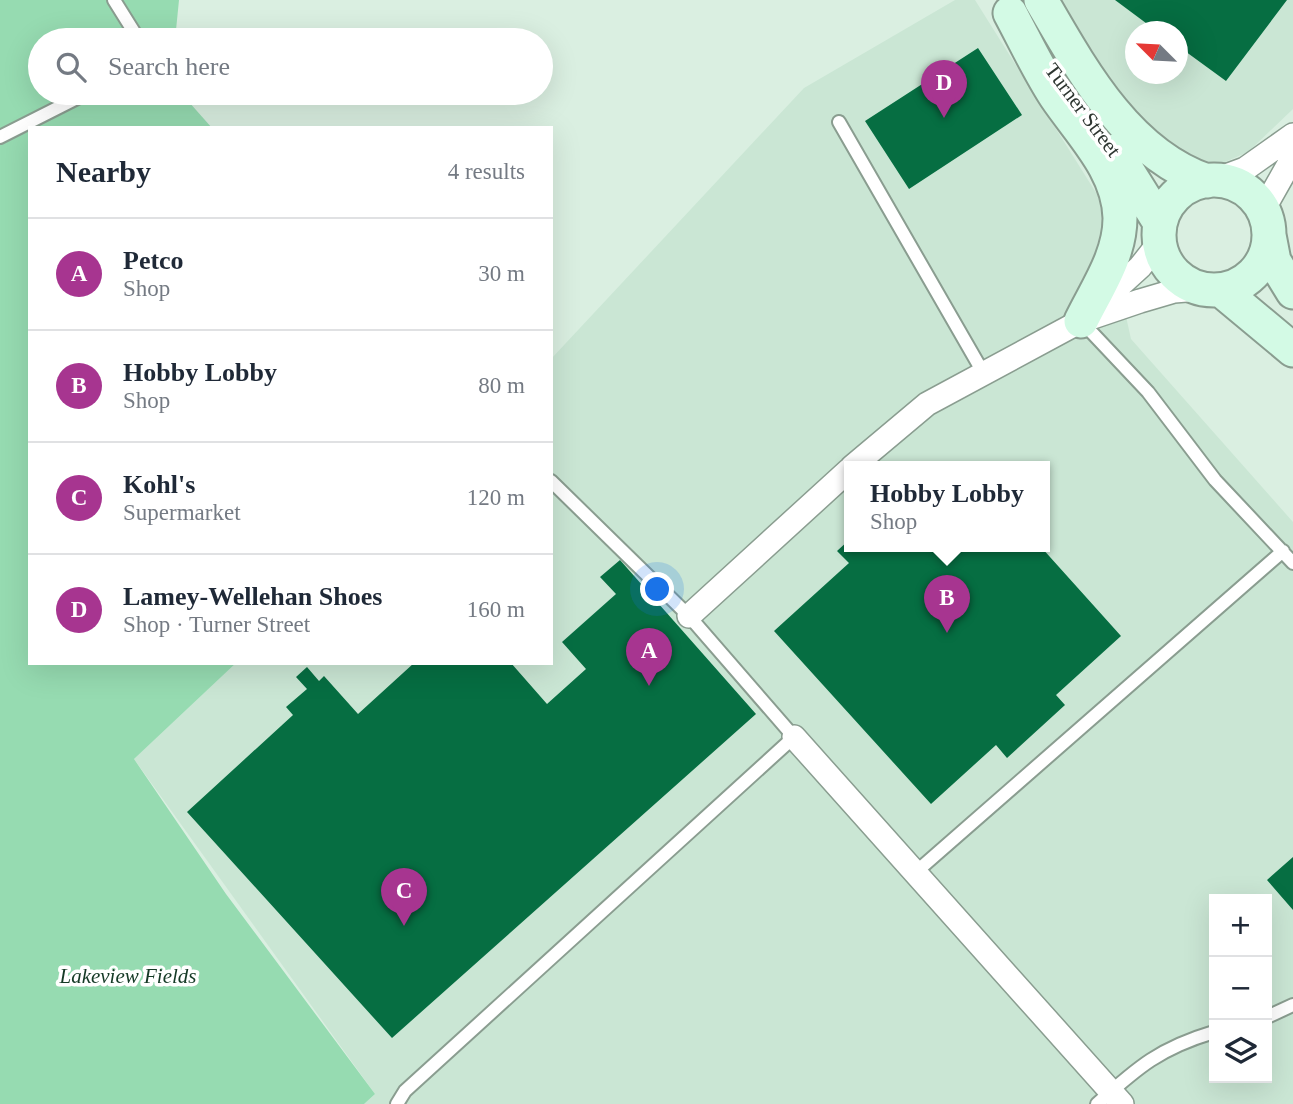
<!DOCTYPE html>
<html lang="en">
<head>
<meta charset="utf-8">
<style>
  body { margin:0; font-family:"Times New Roman",serif; background:#f6f6f7; color:#1f2937 }
  .controls { position:absolute; right:21px; bottom:21px; display:grid; overflow:hidden; border-radius:0px; box-shadow:0 7px 28px #0002 }
  .controls button { width:63px; height:63px; display:grid; place-items:center; padding:0; border:0; border-bottom:2px solid #e0e1e3; background:#fff; color:#1f2937; font:35px sans-serif }
  .compass { position:absolute; left:1125px; top:21px; width:63px; height:63px; border-radius:50%; background:#fff; box-shadow:0 7px 28px #0002; rotate:294deg }
  .you { position:absolute; left:658px; top:590px; width:24px; height:24px; margin:-18px; border:5px solid #fff; border-radius:50%; background:#1a73e8; box-shadow:0 0 0 10px #1a73e833 }
  .badge { display:grid; place-items:center; width:46px; height:46px; border-radius:50%; background:#a73590; color:#fff; font-size:23px; font-weight:700 }
  .pin { position:absolute; translate:-50% -58px; filter:drop-shadow(0 2px 4px #0008) }
  .pin::after { content:''; position:absolute; top:37px; width:24px; height:21px; background:inherit; clip-path:polygon(0 0,100% 0,50% 100%) }
  .popup { position:absolute; left:844px; top:461px; width:206px; height:91px; box-sizing:border-box; display:grid; place-content:center; border-radius:0px; background:#fff; filter:drop-shadow(0 2px 5px #0005); font-size:23px; white-space:nowrap; color:#747a83 }
  .popup b { font-size:26px; color:#1f2937 }
  .popup::after { content:''; position:absolute; left:50%; top:100%; margin-left:-14px; border:14px solid transparent; border-top-color:#fff }
  .list { margin:0; padding:0; list-style:none }
  h2 { display:flex; justify-content:space-between; align-items:center; height:91px; margin:0; padding:0 28px; font-size:30px }
  h2 small { font-size:23px; font-weight:400; color:#747a83 }
  .list li { display:grid; grid-template-columns:46px 1fr auto; gap:21px; align-items:center; box-sizing:border-box; height:112px; padding:0 28px; border-top:2px solid #e0e1e3 }
  .list b { display:block; font-size:26px; white-space:nowrap }
  .list p { margin:0; font-size:23px; white-space:nowrap; color:#747a83 }
  .list em { font-size:23px; font-style:normal; color:#747a83 }
  .icon { flex:none; width:38px; height:38px; fill:none; stroke:currentColor; stroke-width:2; stroke-linecap:round; stroke-linejoin:round }
  .map { position:relative; flex:none; width:1293px; height:1104px; overflow:hidden }
  .search { position:absolute; background:#fff; box-shadow:0 7px 28px #0002; left:28px; top:28px; width:525px; height:77px; display:flex; align-items:center; gap:18px; box-sizing:border-box; padding:0 24px; border-radius:38px; color:#747a83; font-size:26px }
  .panel { position:absolute; background:#fff; box-shadow:0 7px 28px #0002; left:28px; top:126px; width:525px; height:539px; border-radius:0px }
  .map>svg:first-child { display:block }
  .built { fill:#cae6d4; fill-rule:evenodd }
  .green { fill:#96dbb1 }
  .building { fill:#066e42 }
  .lines { fill:none; stroke-linecap:round; stroke-linejoin:round }
  .lane-casing { stroke:#8a9d90; stroke-width:16 }
  .street-casing { stroke:#8a9d90; stroke-width:26 }
  .secondary-casing { stroke:#8a9d90; stroke-width:37 }
  .lane { stroke:#fff; stroke-width:12 }
  .street { stroke:#fff; stroke-width:23 }
  .secondary { stroke:#d3fae5; stroke-width:33 }
  .labels { text-anchor:middle; dominant-baseline:central; stroke-width:7; stroke-linejoin:round; paint-order:stroke }
  .street-label { font-size:21px; fill:#2e3631; stroke:#fff }
  .park-label { font-size:21px; font-style:italic; fill:#153a26; stroke:#fff }
</style>
</head>
<body>
<div class="map">
<svg width="1293" height="1104" viewBox="0 0 1293 1104">
  <rect width="100%" height="100%" fill="#daefe1"/>
  <path class="built" d="M955,0H975L1100,199L1131,339L1293,522V1104H364L375,1094L134,759L236,663H551V359L804,88ZM849,467H1045V547H849ZM1214,899H1267V1078H1214Z
    M1050,0H1293V109L1248,152L1218,165L1177,157L1122,115ZM1136,32H1178V74H1136Z"/>
  <path class="green" d="M0,0H179L175,40H40V93H181L212,128H30V663H236L134,759L226,894L375,1094L364,1104H0Z"/>
  <path class="building" d="M1115,0H1287L1226,81L1178,46V32H1158Z
    M978,48L1022,115L909,189L865,121Z
    M849,540V547L861,550L864,547H1041L1121,636L1056,695L1065,705L1007,758L996,745L931,804L774,631L849,563L837,551Z
    M620,560L756,714L392,1038L187,812L293,715L286,707L307,689L296,677L307,667L319,681L324,676L358,714L414,663H511L547,704L586,669L562,642L616,594L600,577Z
    M1293,857V910L1267,880Z"/>
  <g class="lines">
    <g class="lane-casing">
      <path id="lane" d="M114,0L139,40
        M839,122L984,374
        M0,137L87,93
        M1081,321L1148,392L1215,480L1293,563
        M916,872L1283,551
        M1267,1017L1293,1005
        M397,1104L405,1091L794,737L689,616L551,481
        M1097,1104C1138,1067 1160,1048 1214,1032"/>
    </g>
    <g class="street-casing">
      <path id="street" d="M1215,180L1245,169L1293,135
        M1263,210L1293,157
        M1095,308L1140,267L1159,243
        M852,467L927,404L1081,321L1140,301L1174,291L1199,289
        M689,616L849,470
        M794,737L1122,1104"/>
    </g>
    <g class="secondary-casing">
      <path id="secondary" d="M1041,0C1081,69 1127,154 1207,181
        M1010,13C1025,41 1039,71 1056,97C1081,134 1119,170 1120,218C1120,256 1097,288 1081,321
        M1115,151L1160,223
        M1159 235a55 55 0 1 1 110 0a55 55 0 1 1-110 0Z
        M1269,235L1274,261L1293,292
        M1221,290L1293,350"/>
    </g>
    <use href="#lane" class="lane"/>
    <use href="#street" class="street"/>
    <use href="#secondary" class="secondary"/>
  </g>
  <g class="labels">
    <g class="street-label">
      <text transform="translate(1083 110) rotate(53)">Turner Street</text>
    </g>
    <g class="park-label">
      <text x="128" y="976">Lakeview Fields</text>
    </g>
  </g>
</svg>
<div class="controls">
<button>+</button>
<button>−</button>
<button><svg class="icon" aria-label="layers" viewBox="0 0 24 24"><path d="M12 4l9 5-9 5-9-5zM3 14l9 5 9-5"/></svg></button>
</div>
<svg class="compass" viewBox="-18 -18 36 36"><path d="M0-13l5 13h-10z" fill="#e53935"/><path d="M0 13l5-13h-10z" fill="#747a83"/></svg>
<div class="you"></div>
<div class="pin badge" style="left:649px;top:686px">A</div>
<div class="pin badge" style="left:947px;top:633px">B</div>
<div class="popup"><b>Hobby Lobby</b>Shop</div>
<div class="pin badge" style="left:404px;top:926px">C</div>
<div class="pin badge" style="left:944px;top:118px">D</div>
<div class="search"><svg class="icon" aria-label="search" viewBox="0 0 24 24"><circle cx="10" cy="10" r="6"/><path d="M15 15l6 6"/></svg>Search here</div>
<section class="panel">
<h2>Nearby<small>4 results</small></h2>
<ul class="list">
<li><span class="badge">A</span><div><b>Petco</b><p>Shop</p></div><em>30 m</em></li>
<li><span class="badge">B</span><div><b>Hobby Lobby</b><p>Shop</p></div><em>80 m</em></li>
<li><span class="badge">C</span><div><b>Kohl's</b><p>Supermarket</p></div><em>120 m</em></li>
<li><span class="badge">D</span><div><b>Lamey-Wellehan Shoes</b><p>Shop · Turner Street</p></div><em>160 m</em></li>
</ul>
</section>
</div>
</body>
</html>
